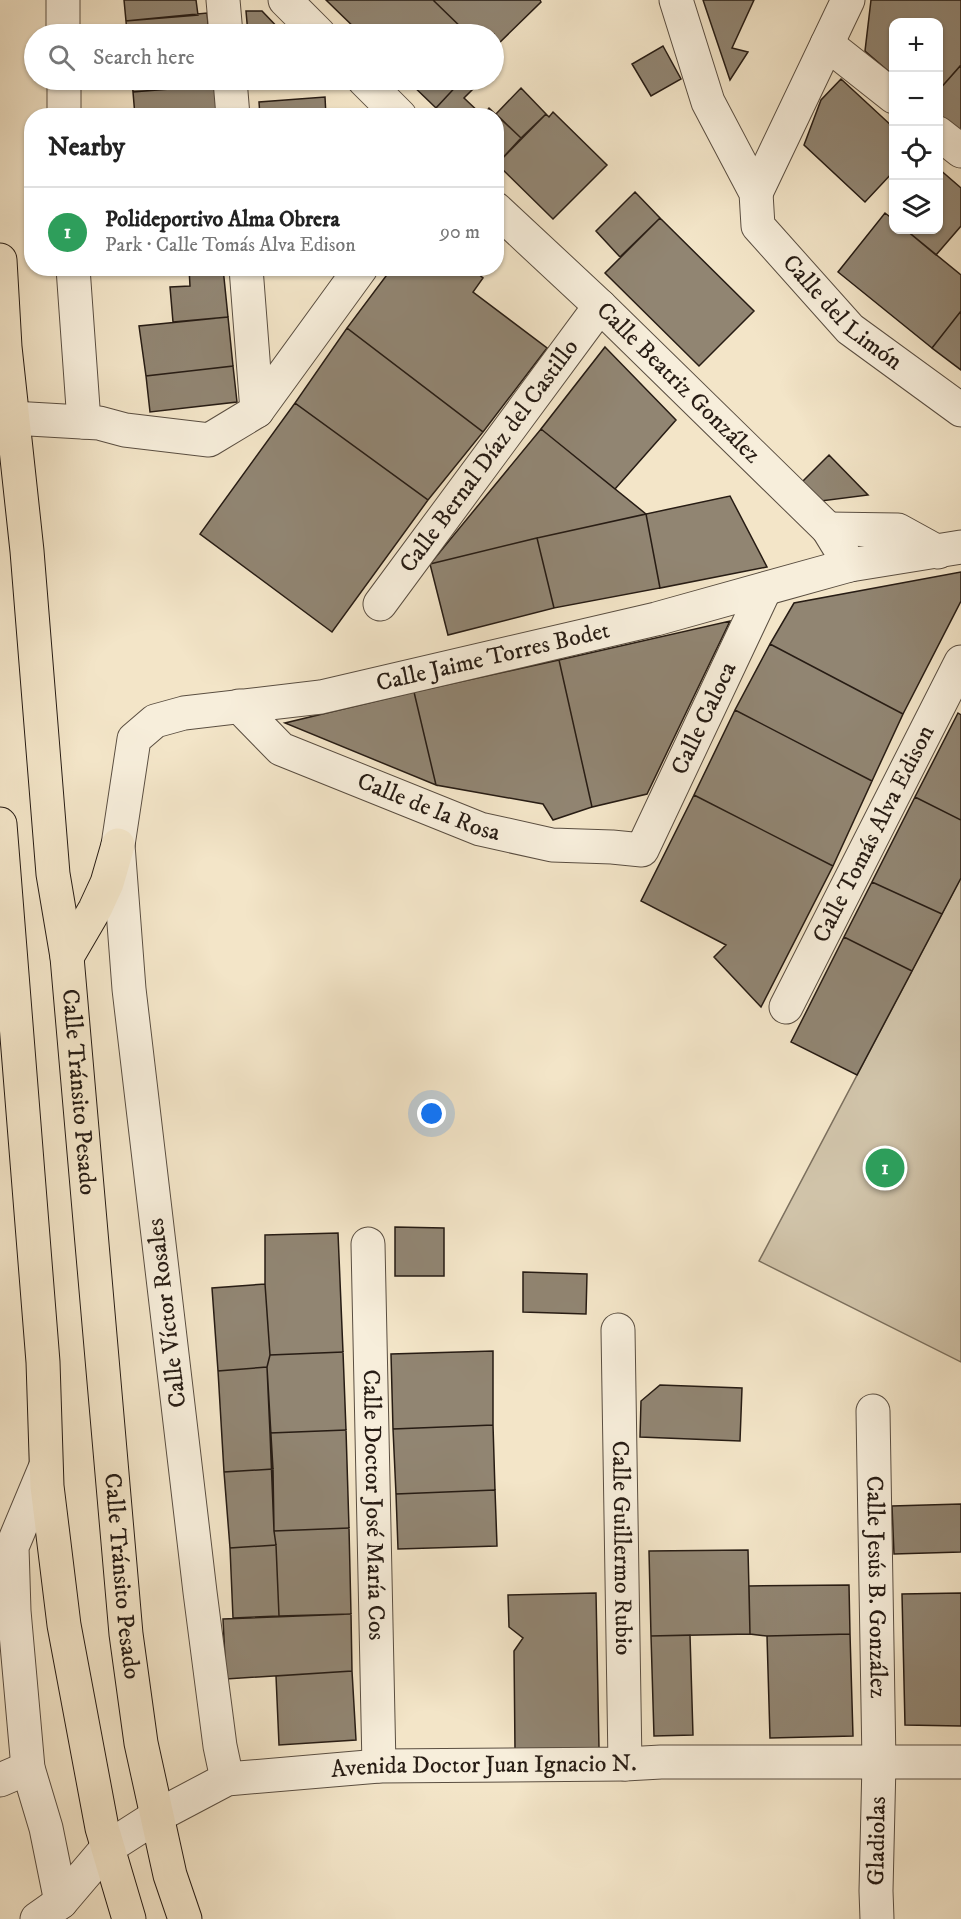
<!DOCTYPE html>
<html lang="en">
<head>
<meta charset="utf-8">
<style>
  body { margin:0; font-family:"IM FELL DW Pica",serif; background:#f6f6f6; color:#222 }
  .controls { position:absolute; right:18px; top:18px; display:grid; overflow:hidden; border-radius:12px; box-shadow:0 2px 4px #0004 }
  .controls button { width:54px; height:54px; display:grid; place-items:center; padding:0; border:0; border-bottom:2px solid #e0e0e0; background:#fff; color:#222; font:30px sans-serif }
  .you { position:absolute; left:432px; top:1114px; width:21px; height:21px; margin:-15px; border:4px solid #fff; border-radius:50%; background:#1a73e8; box-shadow:0 0 0 9px #1a73e833 }
  .badge { display:grid; place-items:center; width:39px; height:39px; border-radius:50%; background:#db2777; color:#fff; font-size:20px; font-weight:700 }
  .pin { position:absolute; translate:-50% -50%; border:3px solid #fff; box-shadow:0 2px 6px #0006 }
  .list { margin:0; padding:0; list-style:none }
  h2 { display:flex; justify-content:space-between; align-items:center; height:78px; margin:0; padding:0 24px; font-size:26px }
  h2 small { font-size:20px; font-weight:400; color:#767676 }
  .list li { display:grid; grid-template-columns:39px 1fr auto; gap:18px; align-items:center; box-sizing:border-box; height:90px; padding:0 24px; border-top:2px solid #e0e0e0 }
  .list b { display:block; font-size:22px; white-space:nowrap }
  .list p { margin:0; font-size:20px; white-space:nowrap; color:#767676 }
  .list em { font-size:20px; font-style:normal; color:#767676 }
  .icon { flex:none; width:33px; height:33px; fill:none; stroke:currentColor; stroke-width:2; stroke-linecap:round; stroke-linejoin:round }
  .map { position:relative; flex:none; width:961px; height:1919px; overflow:hidden }
  .search { position:absolute; background:#fff; box-shadow:0 2px 4px #0004; left:24px; top:24px; width:480px; height:66px; display:flex; align-items:center; gap:15px; box-sizing:border-box; padding:0 21px; border-radius:33px; color:#767676; font-size:22px }
  .panel { position:absolute; background:#fff; box-shadow:0 2px 4px #0004; left:24px; top:108px; width:480px; height:168px; border-radius:24px }
  .map>svg:first-child { display:block }
  .green { fill:#d0c3a9; stroke:#7c705e; stroke-width:1.5 }
  .building { fill:#918572; stroke:#271c14; stroke-width:1.5 }
  .lines { fill:none; stroke-linecap:round; stroke-linejoin:round }
  .minor-casing { stroke:#5a4e41; stroke-width:35 }
  .major-casing { stroke:#271c14; stroke-width:35 }
  .minor { stroke:#f7eedb; stroke-width:33 }
  .major { stroke:#f3e5c8; stroke-width:33 }
  .labels { text-anchor:middle; dominant-baseline:central; stroke-width:4.5; stroke-linejoin:round; paint-order:stroke }
  .street-label { font-size:24px; fill:#271c14; stroke:#f7eedb }
</style>
</head>
<body>
<div class="map">
<svg width="961" height="1919" viewBox="0 0 961 1919">
  <rect width="100%" height="100%" fill="#f3e5c8"/>
  <filter id="stains"><feTurbulence type="fractalNoise" baseFrequency=".00333" numOctaves="4"/><feColorMatrix values="0 0 0 0 .2 0 0 0 0 .09 0 0 0 0 .02 0 0 0 .5 -.17"/></filter>
  <radialGradient id="worn" r=".72"><stop offset=".6" stop-color="#630" stop-opacity="0"/><stop offset="1" stop-color="#630" stop-opacity=".3"/></radialGradient>
  <path class="green" d="M961,878V1362L759,1261Z"/>
  <path class="building" d="M124,0H196L198,15L126,21Z
    M326,0H433L468,34H361Z
    M433,0H540L541,2L494,48V34H468Z
    M703,0H754L732,48L748,52L730,80Z
    M871,0H961V65L938,91V22H894V76L865,51Z
    M246,11H262L284,34H248Z
    M207,13L209,34H127L126,21Z
    M663,46L681,79L651,96L632,64Z
    M961,65V132L938,114V91Z
    M841,79L894,128V171L865,202L804,145L821,100Z
    M132,80H194L195,87L133,92Z
    M407,80H462L436,108Z
    M462,80L473,89L464,98L483,116H445L436,108Z
    M216,85L218,116H135L133,92Z
    M521,88L546,114L521,138L496,114Z
    M325,97L326,116H260L259,102Z
    M489,108L521,138L497,164L496,116H483Z
    M553,112L607,165L553,219L497,164L546,114L549,117Z
    M938,168L961,188V226L936,255L906,230H938Z
    M635,192L660,218L620,257L596,231Z
    M885,213L894,220V230H906L961,275V311L932,348L838,272Z
    M660,218L754,311L699,366L605,273Z
    M189,268H223L228,317L173,322L170,287L190,286Z
    M392,268H471L483,278L473,292L547,348L483,432L347,328Z
    M961,311V370L932,348Z
    M228,317L233,366L146,376L139,326Z
    M347,328L483,432L428,500L295,403Z
    M605,347L676,420L615,489L541,429Z
    M233,366L237,402L150,412L146,376Z
    M295,403L428,500L332,632L200,534Z
    M541,429L646,514L537,538L430,564Z
    M829,455L868,495L813,502L798,486Z
    M730,496L767,567L660,588L646,514Z
    M646,514L660,588L554,608L537,538Z
    M537,538L554,608L448,635L430,564Z
    M961,572V601L903,714L770,644L794,603Z
    M730,621L647,794L592,807L559,660Z
    M770,644L903,714L872,781L735,710Z
    M559,660L592,807L553,820L543,804L436,785L414,692Z
    M414,692L436,785L285,723Z
    M735,710L872,781L833,866L694,795Z
    M958,713L961,715V820L915,797Z
    M694,795L833,866L761,1007L714,957L726,945L641,901Z
    M915,797L961,820V878L942,914L872,882Z
    M872,882L942,914L912,971L844,937Z
    M844,937L912,971L857,1075L791,1042Z
    M395,1227L444,1228V1276H395Z
    M338,1233L343,1352L270,1355L265,1284V1235Z
    M523,1272L587,1274L586,1314L523,1312Z
    M265,1284L270,1355L267,1367L218,1371L212,1288Z
    M493,1351V1425L393,1429L391,1354Z
    M343,1352L346,1430L270,1433L267,1367L270,1355Z
    M267,1367L273,1469L224,1472L218,1371Z
    M660,1385L742,1388L740,1441L640,1437L641,1401Z
    M493,1425L495,1490L396,1494L393,1429Z
    M346,1430L349,1528L274,1531L270,1433Z
    M273,1469L274,1531L276,1545L230,1548L224,1472Z
    M495,1490L497,1546L398,1549L396,1494Z
    M961,1504V1552L894,1554L892,1506Z
    M349,1528L351,1614L279,1616L276,1545L274,1531Z
    M276,1545L279,1616L233,1618L230,1548Z
    M748,1550L750,1634L651,1636L649,1551Z
    M849,1585L850,1634L767,1636L750,1634L749,1586Z
    M596,1593L599,1748L515,1749L514,1651L523,1638L509,1627L508,1595Z
    M961,1593V1726L905,1725L902,1594Z
    M351,1614L352,1671L226,1679L223,1619Z
    M850,1634L853,1736L770,1738L767,1636Z
    M690,1635L693,1735L654,1736L651,1636Z
    M352,1671L356,1740L279,1745L276,1676Z"/>
  <g class="lines">
    <g class="minor-casing">
      <g id="minor">
        <path d="M223,0L226,34"/>
        <path d="M285,0L319,34"/>
        <path id="s1" d="M676,0L708,102L756,193L758,226L850,329L961,410"/>
        <path d="M63,34V0"/>
        <path d="M827,44L894,97"/>
        <path d="M64,80V116"/>
        <path d="M230,80L233,116"/>
        <path d="M364,80L400,116"/>
        <path d="M938,133L961,151"/>
        <path d="M756,193L848,0"/>
        <path id="s2" d="M496,209L600,306L828,529L850,565"/>
        <path d="M73,268L84,422"/>
        <path d="M246,268L257,411"/>
        <path d="M12,418L99,423L125,430L209,440L257,411L361,268"/>
        <path d="M828,529L898,530L938,552"/>
        <path id="s3" d="M380,604L600,306"/>
        <path id="s4" d="M239,706L281,749L480,829L552,845L612,847L642,850L765,589"/>
        <path id="s5" d="M786,1007L961,662"/>
        <path id="s6" d="M368,1244L379,1766"/>
        <path id="s7" d="M618,1330L625,1764"/>
        <path id="s8" d="M873,1411L879,1763L876,1891L877,1919"/>
        <path d="M45,1468L12,1547L14,1611L28,1768L46,1828L61,1902"/>
        <path id="s9" d="M227,1779L220,1746L200,1592L129,989L118,845L134,739L155,721L184,713L321,697L656,619L850,565L961,547"/>
        <path d="M0,1780L28,1768"/>
        <path id="s10" d="M37,1919L61,1902L107,1848L157,1816L227,1779L379,1766L625,1764L661,1762H961"/>
      </g>
    </g>
    <g class="major-casing">
      <g id="major">
        <path id="s11" d="M0,260L5,347L27,551L53,874L67,957L126,1634L141,1743L170,1875L185,1919"/>
        <path d="M0,824L43,1362L47,1486L64,1625L102,1828L129,1919"/>
        <path d="M67,957L95,909L107,883L118,845"/>
      </g>
    </g>
    <use href="#minor" class="minor"/>
    <use href="#major" class="major"/>
  </g>
  <g class="labels">
    <g class="street-label">
      <text stroke="none"><textPath href="#s1" startOffset="364">Calle del Limón</textPath></text>
      <text stroke="none"><textPath href="#s2" startOffset="252">Calle Beatriz González</textPath></text>
      <text stroke="none"><textPath href="#s3" startOffset="184">Calle Bernal Díaz del Castillo</textPath></text>
      <text stroke="none"><textPath href="#s9" startOffset="1420">Calle Jaime Torres Bodet</textPath></text>
      <text stroke="none"><textPath href="#s4" startOffset="584">Calle Caloca</textPath></text>
      <text stroke="none"><textPath href="#s4" startOffset="219">Calle de la Rosa</textPath></text>
      <text stroke="none"><textPath href="#s5" startOffset="194">Calle Tomás Alva Edison</textPath></text>
      <text stroke="none"><textPath href="#s11" startOffset="836">Calle Tránsito Pesado</textPath></text>
      <text transform="translate(167 1313) rotate(-97)">Calle Víctor Rosales</text>
      <text stroke="none"><textPath href="#s6" startOffset="261">Calle Doctor José María Cos</textPath></text>
      <text stroke="none"><textPath href="#s7" startOffset="218">Calle Guillermo Rubio</textPath></text>
      <text stroke="none"><textPath href="#s11" startOffset="1322">Calle Tránsito Pesado</textPath></text>
      <text stroke="none"><textPath href="#s8" startOffset="176">Calle Jesús B. González</textPath></text>
      <text stroke="none"><textPath href="#s10" startOffset="496">Avenida Doctor Juan Ignacio N.</textPath></text>
      <text transform="translate(877 1841) rotate(-89)">Gladiolas</text>
    </g>
  </g>
  <rect width="100%" height="100%" filter="url(#stains)"/>
  <rect width="100%" height="100%" fill="url(#worn)"/>
</svg>
<div class="controls">
<button>+</button>
<button>−</button>
<button><svg class="icon" aria-label="locate" viewBox="0 0 24 24"><circle cx="12" cy="12" r="6"/><path d="M12 2v4M12 18v4M2 12h4M18 12h4"/></svg></button>
<button><svg class="icon" aria-label="layers" viewBox="0 0 24 24"><path d="M12 4l9 5-9 5-9-5zM3 14l9 5 9-5"/></svg></button>
</div>
<div class="you"></div>
<div class="pin badge" style="left:885px;top:1168px;background:#2e9e5b">1</div>
<div class="search"><svg class="icon" aria-label="search" viewBox="0 0 24 24"><circle cx="10" cy="10" r="6"/><path d="M15 15l6 6"/></svg>Search here</div>
<section class="panel">
<h2>Nearby<small></small></h2>
<ul class="list">
<li><span class="badge" style="background:#2e9e5b">1</span><div><b>Polideportivo Alma Obrera</b><p>Park · Calle Tomás Alva Edison</p></div><em>90 m</em></li>
</ul>
</section>
</div>
</body>
</html>
